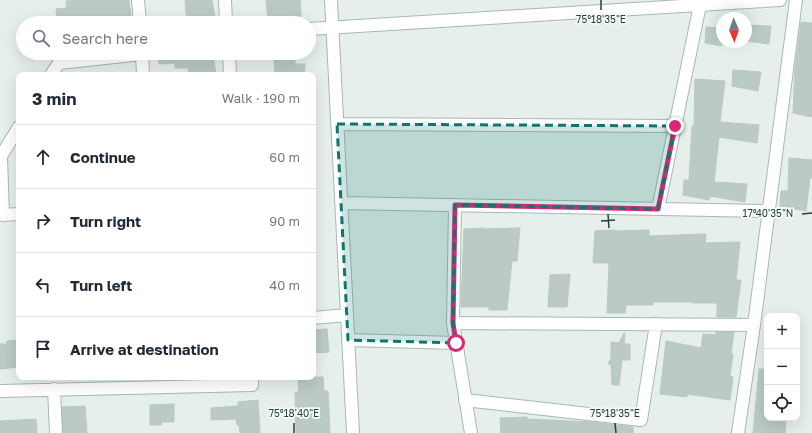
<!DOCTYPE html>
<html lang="en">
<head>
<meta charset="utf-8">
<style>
  body { margin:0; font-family:"Golos Text",sans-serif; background:#f6f6f7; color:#1f2937 }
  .controls { position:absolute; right:12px; bottom:12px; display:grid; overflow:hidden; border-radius:8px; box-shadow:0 4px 16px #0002 }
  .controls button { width:36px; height:36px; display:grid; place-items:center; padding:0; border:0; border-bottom:1px solid #e0e1e3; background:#fff; color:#1f2937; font:20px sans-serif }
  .compass { position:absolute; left:716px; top:12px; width:36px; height:36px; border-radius:50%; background:#fff; box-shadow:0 4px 16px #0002; rotate:178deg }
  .stop { position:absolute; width:12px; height:12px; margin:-9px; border:3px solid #db2777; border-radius:50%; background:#fff }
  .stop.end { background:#db2777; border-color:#fff; box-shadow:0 1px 4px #0008 }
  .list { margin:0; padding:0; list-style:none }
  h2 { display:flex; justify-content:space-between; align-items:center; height:52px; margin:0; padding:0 16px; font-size:17px }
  h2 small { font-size:13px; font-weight:400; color:#747a83 }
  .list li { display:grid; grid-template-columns:26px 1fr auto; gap:12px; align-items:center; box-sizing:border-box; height:64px; padding:0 16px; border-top:1px solid #e0e1e3 }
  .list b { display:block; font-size:15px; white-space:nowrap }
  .list em { font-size:13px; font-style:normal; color:#747a83 }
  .icon { flex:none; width:22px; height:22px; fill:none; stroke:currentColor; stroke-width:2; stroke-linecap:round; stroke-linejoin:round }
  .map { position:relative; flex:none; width:812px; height:433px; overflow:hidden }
  .search { position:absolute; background:#fff; box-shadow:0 4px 16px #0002; left:16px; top:16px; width:300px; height:44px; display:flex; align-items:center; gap:10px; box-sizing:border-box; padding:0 14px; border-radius:22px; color:#747a83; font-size:15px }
  .panel { position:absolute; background:#fff; box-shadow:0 4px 16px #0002; left:16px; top:72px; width:300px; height:308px; border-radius:8px }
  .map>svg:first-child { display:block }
  .building { fill:#bbcac4; stroke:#b8c9c2 }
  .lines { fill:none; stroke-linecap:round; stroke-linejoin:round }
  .street-casing { stroke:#a8b8b2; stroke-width:14 }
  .street { stroke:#fff; stroke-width:12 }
  .route { stroke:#db2777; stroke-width:5 }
  .marked { fill:#0f766e; fill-opacity:0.2; stroke:#0f766e; stroke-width:3; stroke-dasharray:8 5; stroke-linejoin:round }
  .ticks { fill:none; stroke:#24423a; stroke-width:1.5 }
  .ticks-label { font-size:10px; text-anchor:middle; fill:#24423a; stroke:#f7fbf9; stroke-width:3.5; stroke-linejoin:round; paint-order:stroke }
</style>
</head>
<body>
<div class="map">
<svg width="812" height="433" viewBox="0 0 812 433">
  <rect width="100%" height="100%" fill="#e6efeb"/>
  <path class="building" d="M80,0H129L131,17L105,19V23H82V19L57,21L56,9L67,8L66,1Z
    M185,0H212L216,23H187Z
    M266,0H300L301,16L268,20Z
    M801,22L812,23V117L793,113L795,69Z
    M746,25L771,26L769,44L746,41Z
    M706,27L722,28V46L705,43Z
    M158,53H213L216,75H189L188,68H175V63L159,64Z
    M295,55V64H305L304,75H275L274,59Z
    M733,70L761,72L758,91L732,86Z
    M695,79L725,81L720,122L759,125L757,143L719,137L714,182L747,184L745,202L710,196L709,200L683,195L684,180H689L692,126H694Z
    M789,158L812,160V178H810L806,211L780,206L781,191H788Z
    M484,228V229L520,228L517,261H512L507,310H489V307H461L464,229Z
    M615,230V231L649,230V236L706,234L705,243L740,242L736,280H741L736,317H717V303H693V302H653V305H626L625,313H607L609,263H593L595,231Z
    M570,274L567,307H548L550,275Z
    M327,329L329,352L313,353V330Z
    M716,332H734L731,354H733L730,376L733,377L730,400L687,394V397L660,394L666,341L701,348L703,334L716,335Z
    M624,333H625L624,344H630V360H622L619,385H612L611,364H608L611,358V342L619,343Z
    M17,340L19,367L0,369V344H7V341Z
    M759,369H767V418H786L785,433H753Z
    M298,377H323L324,391H328L330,433H296L295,392H299Z
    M258,400L260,433H240L239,425H237L236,419L211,420V408L238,406V402Z
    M174,404V422H162L161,425H150V405Z
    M85,406L87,433H63L62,407Z
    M527,417V419L591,422L633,427V433H501L500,418Z
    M36,419L37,433H0V421Z"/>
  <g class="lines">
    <g class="street-casing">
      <path id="street" d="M138,0L140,23
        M225,0L226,23
        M331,0L353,433
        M309,29L780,0
        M142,53L143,75
        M229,53L230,75
        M51,75L59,63L142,54
        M337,124L675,126
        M19,127L1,156L3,215L19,214
        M341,203L769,211
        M455,205L453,323L471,433
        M658,209L700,5
        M313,318L347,315
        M453,323L754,325
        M348,340L456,343
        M54,389L56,433
        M0,391L252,385V377
        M465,400L641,420L656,324
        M738,433L754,325L796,0"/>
    </g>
    <use href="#street" class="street"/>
  </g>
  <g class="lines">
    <path class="route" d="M456,343L453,323L455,205L658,209L675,126"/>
  </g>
  <path class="marked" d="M337,124L675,126L658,209L455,205L453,323L456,343L348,340Z"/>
  <path class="ticks" d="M601,0V10M608,214L609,228M802,214L812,213M601,221L615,220M294,423V433M615,423L616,433"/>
  <g class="ticks-label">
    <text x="601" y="23">75°18'35"E</text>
    <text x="768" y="217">17°40'35"N</text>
    <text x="294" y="417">75°18'40"E</text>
    <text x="615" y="417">75°18'35"E</text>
  </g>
</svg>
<div class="controls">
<button>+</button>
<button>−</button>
<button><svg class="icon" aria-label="locate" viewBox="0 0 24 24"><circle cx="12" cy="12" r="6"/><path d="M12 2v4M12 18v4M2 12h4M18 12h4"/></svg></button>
</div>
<svg class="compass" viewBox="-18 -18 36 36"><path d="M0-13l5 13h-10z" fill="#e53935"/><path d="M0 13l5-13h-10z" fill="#747a83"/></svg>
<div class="stop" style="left:456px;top:343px"></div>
<div class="stop end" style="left:675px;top:126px"></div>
<div class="search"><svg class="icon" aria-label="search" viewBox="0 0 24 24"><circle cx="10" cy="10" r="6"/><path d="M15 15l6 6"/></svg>Search here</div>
<section class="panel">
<h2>3 min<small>Walk · 190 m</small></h2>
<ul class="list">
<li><svg class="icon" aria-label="ahead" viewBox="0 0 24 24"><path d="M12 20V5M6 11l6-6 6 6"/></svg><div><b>Continue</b></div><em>60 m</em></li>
<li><svg class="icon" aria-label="right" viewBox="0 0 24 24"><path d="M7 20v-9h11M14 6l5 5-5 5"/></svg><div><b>Turn right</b></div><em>90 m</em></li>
<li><svg class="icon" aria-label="left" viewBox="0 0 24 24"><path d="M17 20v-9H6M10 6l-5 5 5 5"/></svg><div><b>Turn left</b></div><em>40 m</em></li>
<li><svg class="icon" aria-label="arrive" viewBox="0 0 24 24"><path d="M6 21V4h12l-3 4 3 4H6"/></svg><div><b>Arrive at destination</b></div></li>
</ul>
</section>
</div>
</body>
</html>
